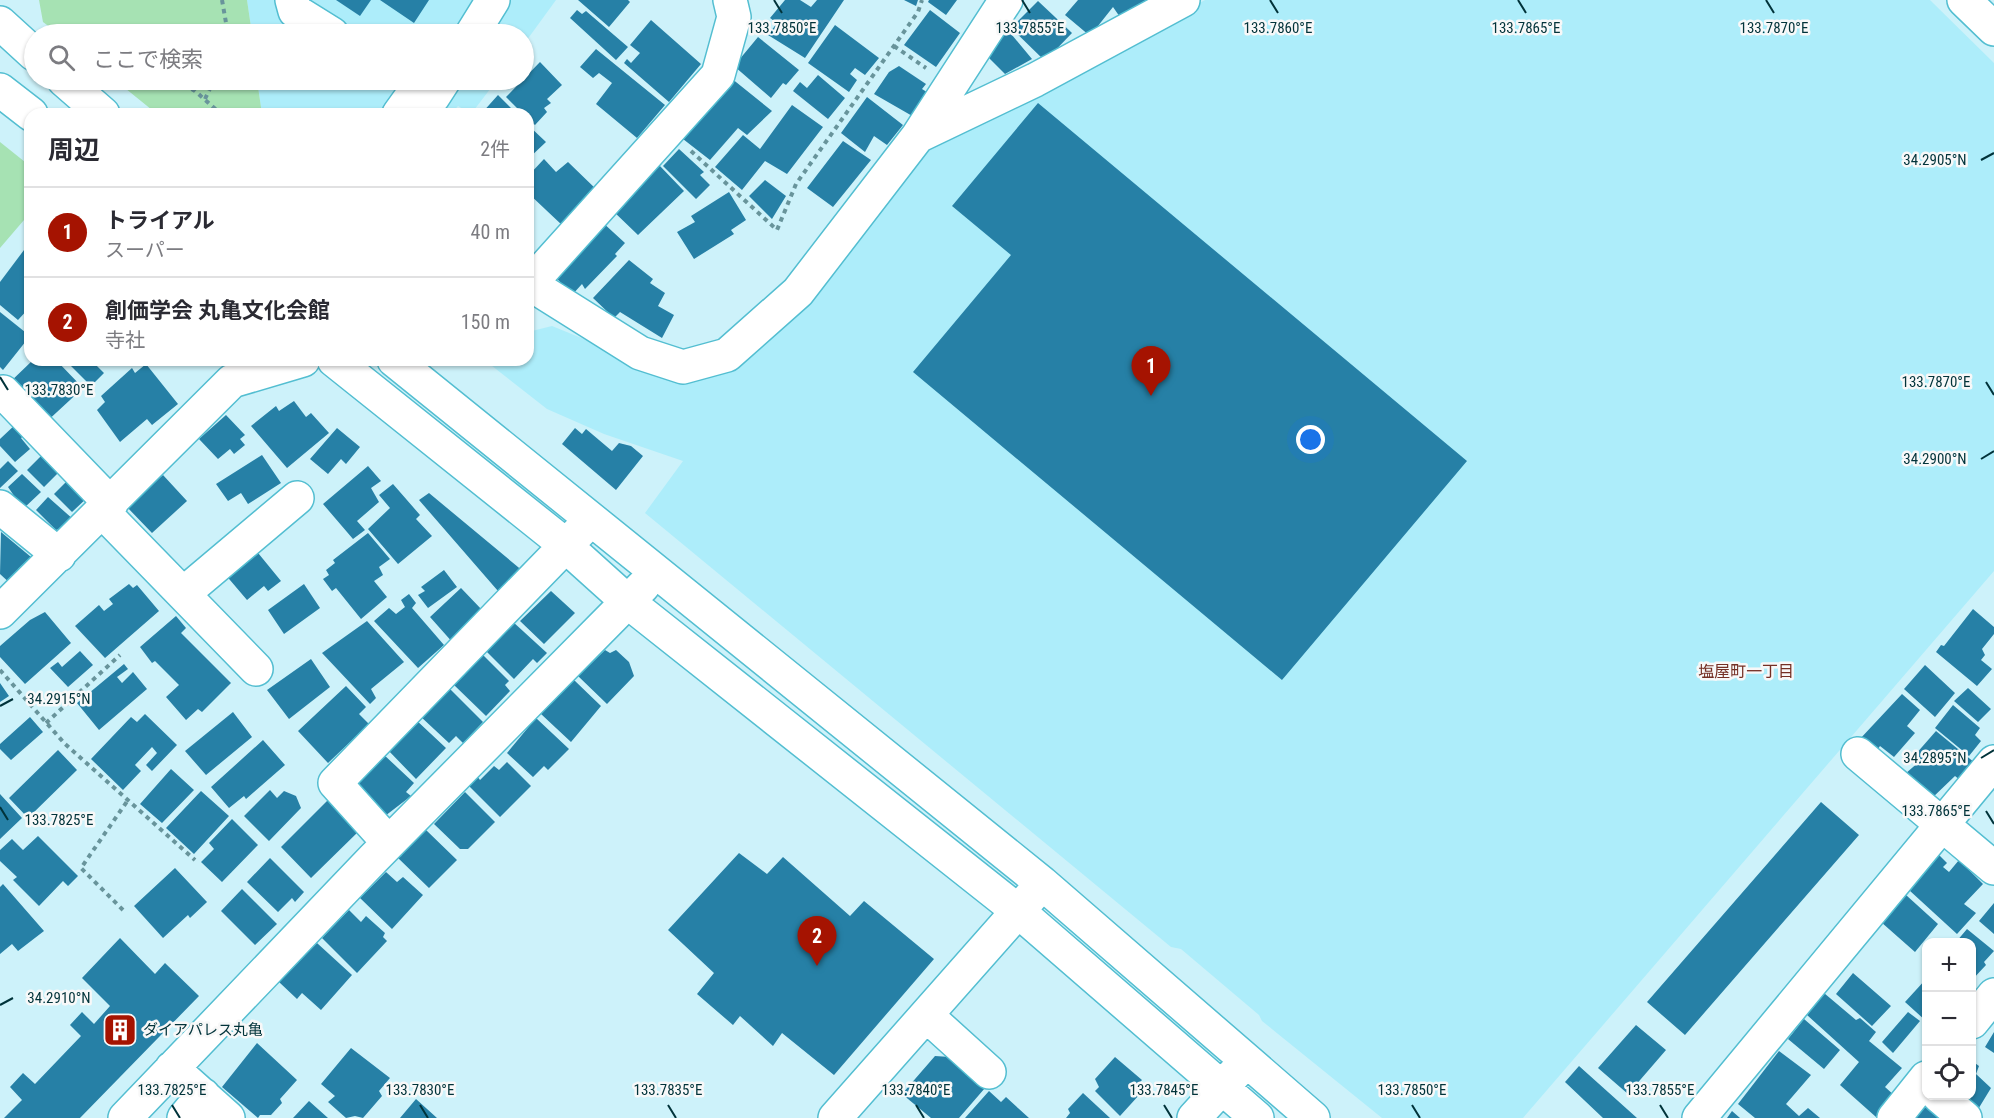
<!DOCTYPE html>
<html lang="ja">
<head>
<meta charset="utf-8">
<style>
  body { margin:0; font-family:"Roboto Condensed","Noto Sans JP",sans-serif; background:#f7f7f7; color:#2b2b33 }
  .controls { position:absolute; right:18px; bottom:18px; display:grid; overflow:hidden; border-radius:12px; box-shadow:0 2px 4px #0004 }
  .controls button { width:54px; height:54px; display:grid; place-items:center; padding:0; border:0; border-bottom:2px solid #e1e1e2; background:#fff; color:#2b2b33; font:30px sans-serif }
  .you { position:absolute; left:1311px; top:440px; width:21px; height:21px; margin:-15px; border:4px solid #fff; border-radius:50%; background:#1a73e8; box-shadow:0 0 0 9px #1a73e833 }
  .badge { display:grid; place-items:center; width:39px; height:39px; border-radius:50%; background:#a51301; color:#fff; font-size:20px; font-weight:700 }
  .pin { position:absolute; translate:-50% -50px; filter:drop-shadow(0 2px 3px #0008) }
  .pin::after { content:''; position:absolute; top:32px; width:21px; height:18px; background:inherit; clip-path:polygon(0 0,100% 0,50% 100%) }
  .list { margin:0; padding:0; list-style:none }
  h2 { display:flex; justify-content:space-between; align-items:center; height:78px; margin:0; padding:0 24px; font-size:26px }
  h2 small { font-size:20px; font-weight:400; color:#7c7c81 }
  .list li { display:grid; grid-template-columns:39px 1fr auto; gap:18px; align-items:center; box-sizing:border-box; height:90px; padding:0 24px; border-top:2px solid #e1e1e2 }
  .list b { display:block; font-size:22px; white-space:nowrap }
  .list p { margin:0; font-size:20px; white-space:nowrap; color:#7c7c81 }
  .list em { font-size:20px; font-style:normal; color:#7c7c81 }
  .icon { flex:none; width:33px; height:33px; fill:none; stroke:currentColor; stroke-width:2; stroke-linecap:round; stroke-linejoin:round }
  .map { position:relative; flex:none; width:1994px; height:1118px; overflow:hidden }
  .search { position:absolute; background:#fff; box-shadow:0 2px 4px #0004; left:24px; top:24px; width:510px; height:66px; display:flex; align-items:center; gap:15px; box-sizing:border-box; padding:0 21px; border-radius:33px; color:#7c7c81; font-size:22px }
  .panel { position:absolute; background:#fff; box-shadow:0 2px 4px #0004; left:24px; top:108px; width:510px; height:258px; border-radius:18px }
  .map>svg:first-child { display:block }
  .built { fill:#adedfa }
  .green { fill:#a6e2b3 }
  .building { fill:#2680a6 }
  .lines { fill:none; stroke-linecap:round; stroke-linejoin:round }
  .minor-casing { stroke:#53bed1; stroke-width:36 }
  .path { stroke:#68949b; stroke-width:4; stroke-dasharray:4.5 4.5; stroke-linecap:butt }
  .minor { stroke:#fff; stroke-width:33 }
  .ticks { fill:none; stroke:#01333a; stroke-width:2 }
  .labels { text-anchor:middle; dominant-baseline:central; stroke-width:5; stroke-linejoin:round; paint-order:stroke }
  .poi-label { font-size:15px; fill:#01333a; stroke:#f8f8f8; text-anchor:start }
  .neighbourhood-label { font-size:16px; fill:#742f24; stroke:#f8f8f8 }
  .ticks-label { font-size:15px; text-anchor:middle; fill:#01333a; stroke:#f8f8f8; stroke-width:5; stroke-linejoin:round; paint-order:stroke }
</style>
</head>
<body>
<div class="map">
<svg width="1994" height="1118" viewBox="0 0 1994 1118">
  <rect width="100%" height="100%" fill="#cdf2fa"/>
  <path class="built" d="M247,0H556L524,44V34H252Z
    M1205,0H1930L1994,63V571L1523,1118H1382L1262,1021L1259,1015L1181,949L1171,947L645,513L683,461L604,434L547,409L487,362L528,360V332L552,326L687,381L918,156Z
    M257,80H497L471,114L458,106L451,114H262Z"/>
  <path class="green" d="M39,0H247L252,34H59L43,22Z
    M115,80H257L262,114H157Z
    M0,142L30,166V213L0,248Z"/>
  <path class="building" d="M336,0H371L360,16Z
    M380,0H429L414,23Z
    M578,0H628L630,2L609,27Z
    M785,0H800L811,7L817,0H844L805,58L768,35L777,23L770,18Z
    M904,0H918L916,6Z
    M929,0H957L946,15L928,2Z
    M1078,0H1145L1148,5L1122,20L1113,7L1090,36L1065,15Z
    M1038,1L1072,33L1045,61L1011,28Z
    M577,10L582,14L586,11L628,47L616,60L570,18Z
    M930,10L960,33L936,67L904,45Z
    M651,20L701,64L669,102L624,63L627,59L631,63L640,53L630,45Z
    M835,25L879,58L865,75L855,68L850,74L857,80L849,92L808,63Z
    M1007,29L1032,59L1005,74L984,53Z
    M758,37L799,70L786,85L783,83L771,98L734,66Z
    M596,49L665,105L637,138L596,104L612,83L599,73L593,78L580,67Z
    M540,62L562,85L547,99L551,103L544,108L547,112L535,125L528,119V114H523L506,97Z
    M899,66L926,84L922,89L930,94L914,117L874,94L889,72Z
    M818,75L845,98L828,119L793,91L800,82L807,88Z
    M731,78L772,111L747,135L738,128L710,160L683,139Z
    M498,95L517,114H481Z
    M867,97L903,125L887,145L874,136L865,152L841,133Z
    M1038,103L1467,461L1282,680L913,372L1011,255L952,206Z
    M792,105L823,127L787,174L765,161L742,190L715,167L743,135L760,149Z
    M528,125L546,142L528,159Z
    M843,141L871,160L833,207L807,188Z
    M679,149L704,172L700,175L710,185L696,199L663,166Z
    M544,159L556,172L568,162L598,191L563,226L528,193V176Z
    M659,165L684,191L638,235L612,210Z
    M765,180L786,196L772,219L749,196Z
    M729,192L746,220L731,230L734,234L694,259L677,232L695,222L691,216Z
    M601,221L625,243L615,254L617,256L585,289L582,284L572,295L550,271Z
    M24,250L30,255V307L18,320L0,305V282Z
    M629,260L653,279L650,283L665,293L658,306L674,315L662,338L620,312L614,318L593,298Z
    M0,312L30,336L3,370L0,367Z
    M33,360H56L83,388L44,424L7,385Z
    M65,360H99L95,364L104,373L91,386Z
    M146,364L178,404L152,425L147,419L120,442L97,410L105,402L101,396L132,368L135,373Z
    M294,401L306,417L311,413L329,433L287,468L251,426L276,406L279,411Z
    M226,415L245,435L240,439L245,445L234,454L230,449L218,459L199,439Z
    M17,423L27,433L21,438L30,449L15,462L0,446V439Z
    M337,428L360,447L346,464L341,459L328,474L310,459Z
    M575,428L582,434L586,429L612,451L619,443L631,446L643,456L616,490L562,444Z
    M42,455L59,472L44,487L27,470Z
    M262,455L281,483L248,504L241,493L228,501L216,484Z
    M8,461L18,471L0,488V469Z
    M368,466L381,481L371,488L379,502L357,521L365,530L353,539L323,504Z
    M22,474L41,492L23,509L8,487Z
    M163,475L187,501L152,533L126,506Z
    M70,478L88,497L72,512L54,494Z
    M393,484L420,515L416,519L432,536L398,564L368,529L390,508L379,495Z
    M429,493L524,572L498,591L419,500Z
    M48,497L74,520L69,526L56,530L36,510Z
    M1,532L31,557L18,569L23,575L13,586L0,574Z
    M368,533L390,559L379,567L383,575L374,581L387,597L361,619L336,588L332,591L323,579L329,575L326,570L335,563L333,560Z
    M254,548L281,581L268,591L264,586L247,600L224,573Z
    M444,570L457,587L428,608L418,595L425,591L421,587Z
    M129,584L133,588L137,585L159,611L105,658L75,626L99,605L104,611L113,604L109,599Z
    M304,584L320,608L284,634L268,610Z
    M461,588L483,611L454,644L430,617Z
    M551,591L575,613L544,644L520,621Z
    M409,594L416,603L412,608L444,645L418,668L374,621L389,608L396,614L405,607L401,600Z
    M1973,609L1994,627V634L1982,649L1985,655L1981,660L1992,669L1977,686L1936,652L1941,645L1944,646Z
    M45,612L71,643L25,684L0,657V646L30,620Z
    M176,616L186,628L181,633L231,683L202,712L198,709L186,720L166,697L179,685L155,661L152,663L140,647Z
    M367,621L404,662L371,689L376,698L370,704L322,653Z
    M512,621L547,653L537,663L533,659L514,679L485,650Z
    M605,650L610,653L616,650L629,662L634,676L607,704L578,676Z
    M80,651L93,665L68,687L50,668L58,662L62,667Z
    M481,653L509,681L505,685L510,691L486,716L453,684Z
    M311,659L330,687L289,719L267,690Z
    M124,664L128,669L117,677L122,683L133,672L147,689L99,730L77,703Z
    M1925,665L1955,693L1935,717L1904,689Z
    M574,680L601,706L571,742L541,714Z
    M0,683L9,696L0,702Z
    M346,686L366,707L359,714L369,724L328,763L298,731Z
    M448,687L483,722L463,743L456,736L449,743L420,716Z
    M1968,688L1991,709L1978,722L1954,701Z
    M1902,694L1920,710L1907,726L1915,733L1894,757L1880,746L1875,753L1859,740Z
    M1953,705L1980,728L1975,735L1981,741L1969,756L1935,728Z
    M233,712L252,737L206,775L185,751Z
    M145,714L177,745L152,771L146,765L157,753L152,747L135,765L141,771L123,790L91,759L131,717L137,722Z
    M30,717L43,732L11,760L0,749V744Z
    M536,718L569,749L548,770L544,766L533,777L507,753Z
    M415,719L446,748L416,779L386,748Z
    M1936,731L1975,763L1960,780L1955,776L1930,800L1905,774L1920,761L1915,755Z
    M263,740L285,765L246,799L244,796L229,808L211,787Z
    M58,750L77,770L28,818L9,798Z
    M382,753L414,783L406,792L411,796L385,816L357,790L358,784L365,777L362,774Z
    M507,762L531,786L500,817L468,785L477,776L480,780L494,766L499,770Z
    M171,769L194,790L162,823L140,804Z
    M270,790L277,798L284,791L296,796L301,808L269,841L244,816Z
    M201,791L229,816L194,854L166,828Z
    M465,792L495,822L468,849H460L434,824Z
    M0,794L22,818L0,839Z
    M329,799L360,830L311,878L281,847Z
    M1821,802L1859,835L1685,1035L1647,1002Z
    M232,819L258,845L222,882L201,862L214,849L209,843Z
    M426,830L457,860L429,888L398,858Z
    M38,836L78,876L68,886L63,881L39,906L13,880L17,877L0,861V850L12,839L23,850Z
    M739,853L767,874L783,857L850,916L864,901L934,959L834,1075L782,1033L773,1046L740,1016L733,1025L697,994L714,973L668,930Z
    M1939,855L1947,863L1943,867L1949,872L1959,860L1983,884L1964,904L1976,913L1957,934L1909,890Z
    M270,858L304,892L295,902L292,898L278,912L247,882Z
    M175,868L207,902L190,918L188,915L163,938L134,906Z
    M386,872L397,882L403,877L423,895L392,929L360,898Z
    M3,884L44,931L18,951L12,944L0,954V887Z
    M242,889L277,924L255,945L221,911Z
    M1906,895L1938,924L1915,952L1881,922Z
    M1994,903V934L1979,921Z
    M349,910L361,922L366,916L385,933L383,937L387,941L357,973L322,938Z
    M1967,929L1994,951L1984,962L1986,965L1972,980V942H1956Z
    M120,938L155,974L165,963L199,996L80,1118H4L22,1100L10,1087L23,1073L35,1084L81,1036L70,1025L82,1012L94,1024L110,1006L82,978Z
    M317,943L352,975L321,1010L302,993L297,999L279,982Z
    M1853,973L1891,1006L1872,1026L1836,994Z
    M1926,979V1021L1905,1002Z
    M1824,993L1856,1020L1860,1018L1876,1032L1869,1041L1902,1068L1885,1087L1895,1096L1876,1117L1840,1085L1859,1062L1807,1015Z
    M1908,1012L1920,1021L1893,1053L1882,1042Z
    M1804,1019L1840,1050L1824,1069L1788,1039Z
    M1636,1025L1666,1050L1628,1094L1598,1068Z
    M1994,1032V1053L1985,1047Z
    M257,1043L297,1080L280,1099L282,1103L271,1115H260L258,1118L222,1087Z
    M351,1048L390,1078L379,1091L382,1096L363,1118L355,1116L346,1118L328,1102L335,1096L321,1084Z
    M1779,1051L1811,1075L1786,1104L1799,1116L1808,1108L1820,1118H1755L1738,1104Z
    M935,1056L950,1057L985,1088L959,1118H931L902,1094Z
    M1115,1057L1142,1080L1134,1089L1140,1094L1120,1116L1095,1091L1099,1087L1095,1079Z
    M1972,1061L1979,1066L1976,1074L1991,1088L1977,1111L1961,1096H1972Z
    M1579,1066L1637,1118H1603L1565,1082Z
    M989,1091L1001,1102L1006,1097L1029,1118H965Z
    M1083,1093L1110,1118H1066L1070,1113L1068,1109Z
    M416,1099L437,1118H400Z
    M309,1101L328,1118H293Z
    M1925,1101L1944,1118H1911Z
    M1732,1111L1740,1118H1727Z"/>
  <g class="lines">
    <g class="minor-casing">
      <path id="minor" d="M292,0L295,11L332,34
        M1964,0L1994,29
        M0,23L34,54
        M472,34L493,0
        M64,80L103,114
        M0,90L31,114
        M399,114L417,89L433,97L444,80
        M918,136L1006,0
        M530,284L640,353L683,367L727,355L798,292L918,136L1035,80L1183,0
        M528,286L718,75L734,17L730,0
        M334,360L558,539L628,602L1018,911L1257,1118
        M394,360L1042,883L1313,1118
        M3,392L111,504
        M0,507L59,555
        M103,512L256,669
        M183,594L297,498
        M0,612L232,381L303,360
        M1858,754L1994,868
        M389,843L335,783L581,530
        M926,1015L989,1072
        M1972,1022L1994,995
        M172,1068L228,1118
        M1939,1096L1965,1118
        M125,1118L373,859L643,586
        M184,1118L203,1095
        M835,1118L1033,894
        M1194,1118L1237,1071
        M1699,1118L1994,762
        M1894,1118L1926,1078"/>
    </g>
    <path class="path" d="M222,0L228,34
      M894,46L926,68
      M176,80L195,91L221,114
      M205,99L214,80
      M691,151L777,230L796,184L918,12L922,0
      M0,670L65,744L195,860
      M46,723L120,655
      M123,910L81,868L128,800"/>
    <use href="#minor" class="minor"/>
  </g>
  <path class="ticks" d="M774,0L782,13M1022,0L1030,13M1270,0L1278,13M1518,0L1526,13M1766,0L1774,13M1981,160L1994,153M0,377L8,390M1986,382L1994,395M1981,459L1994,451M0,706L13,699M1981,758L1994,750M0,807L8,820M1986,811L1994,824M0,1005L13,998M172,1105L180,1118M420,1105L428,1118M668,1105L676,1118M916,1105L924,1118M1164,1105L1172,1118M1412,1105L1420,1118M1660,1105L1668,1118"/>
  <defs>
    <g id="building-square" transform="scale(1.725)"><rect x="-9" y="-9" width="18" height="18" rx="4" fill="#a51301" stroke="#f8f8f8"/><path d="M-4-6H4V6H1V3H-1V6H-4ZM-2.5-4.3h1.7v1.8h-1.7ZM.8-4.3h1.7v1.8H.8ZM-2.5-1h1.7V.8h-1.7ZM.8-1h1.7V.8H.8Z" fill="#fff"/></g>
  </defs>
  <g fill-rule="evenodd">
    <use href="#building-square" x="120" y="1030"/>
  </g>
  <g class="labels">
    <g class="poi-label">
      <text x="143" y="1030">ダイアパレス丸亀</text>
    </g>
    <g class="neighbourhood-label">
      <text x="1746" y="671">塩屋町一丁目</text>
    </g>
  </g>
  <g class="ticks-label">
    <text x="782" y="33">133.7850°E</text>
    <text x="1030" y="33">133.7855°E</text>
    <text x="1278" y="33">133.7860°E</text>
    <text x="1526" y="33">133.7865°E</text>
    <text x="1774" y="33">133.7870°E</text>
    <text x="1935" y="165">34.2905°N</text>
    <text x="1936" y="387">133.7870°E</text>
    <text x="59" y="395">133.7830°E</text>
    <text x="1935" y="464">34.2900°N</text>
    <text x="59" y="704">34.2915°N</text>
    <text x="1935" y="763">34.2895°N</text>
    <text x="1936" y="816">133.7865°E</text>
    <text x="59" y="825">133.7825°E</text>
    <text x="59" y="1003">34.2910°N</text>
    <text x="172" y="1095">133.7825°E</text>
    <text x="420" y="1095">133.7830°E</text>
    <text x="668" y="1095">133.7835°E</text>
    <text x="916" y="1095">133.7840°E</text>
    <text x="1164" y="1095">133.7845°E</text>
    <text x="1412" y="1095">133.7850°E</text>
    <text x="1660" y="1095">133.7855°E</text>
  </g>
</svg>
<div class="controls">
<button>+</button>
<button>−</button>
<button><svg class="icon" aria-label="locate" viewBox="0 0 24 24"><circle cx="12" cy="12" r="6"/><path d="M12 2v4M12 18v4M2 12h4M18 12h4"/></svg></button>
</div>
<div class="you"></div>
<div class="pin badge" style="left:1151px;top:396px">1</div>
<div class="pin badge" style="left:817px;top:966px">2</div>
<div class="search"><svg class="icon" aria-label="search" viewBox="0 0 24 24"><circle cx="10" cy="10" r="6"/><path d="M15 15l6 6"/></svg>ここで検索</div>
<section class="panel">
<h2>周辺<small>2件</small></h2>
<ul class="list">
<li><span class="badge">1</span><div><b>トライアル</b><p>スーパー</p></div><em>40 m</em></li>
<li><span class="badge">2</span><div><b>創価学会 丸亀文化会館</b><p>寺社</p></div><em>150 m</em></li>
</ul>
</section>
</div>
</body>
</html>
